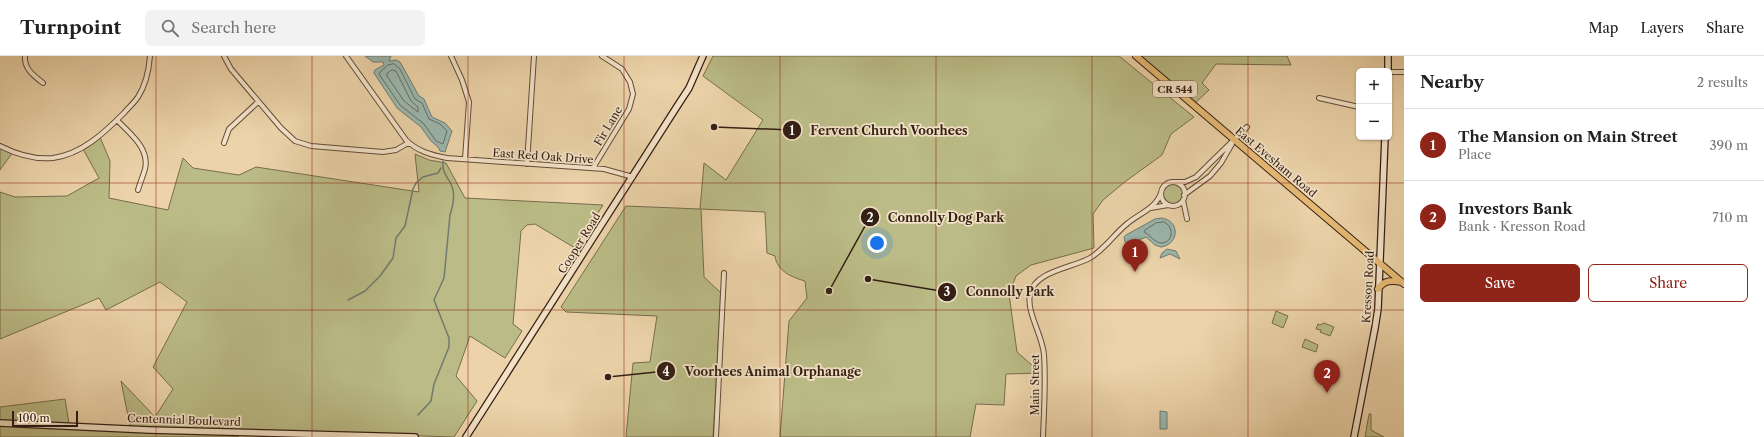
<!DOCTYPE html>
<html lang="en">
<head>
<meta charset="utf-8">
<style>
  body { margin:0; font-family:"Libre Caslon Text",serif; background:#f2f2f2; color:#222 }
  .controls { position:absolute; right:12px; top:12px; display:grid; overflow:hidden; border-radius:6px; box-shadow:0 1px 3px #0004 }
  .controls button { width:36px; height:36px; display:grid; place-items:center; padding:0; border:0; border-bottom:1px solid #e0e0e0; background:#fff; color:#222; font:20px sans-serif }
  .scale { position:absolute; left:12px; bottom:10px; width:66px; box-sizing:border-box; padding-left:4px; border:2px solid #341f14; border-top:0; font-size:11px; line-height:14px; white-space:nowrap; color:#341f14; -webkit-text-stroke:3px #f3e2c7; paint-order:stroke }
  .you { position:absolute; left:877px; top:187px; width:14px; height:14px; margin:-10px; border:3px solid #fff; border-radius:50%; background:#1a73e8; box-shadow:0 0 0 6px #1a73e833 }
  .badge { display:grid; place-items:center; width:26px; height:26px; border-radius:50%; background:#8f2418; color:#fff; font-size:13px; font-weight:700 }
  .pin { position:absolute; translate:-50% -33px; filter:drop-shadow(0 1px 2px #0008) }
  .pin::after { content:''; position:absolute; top:21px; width:14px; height:12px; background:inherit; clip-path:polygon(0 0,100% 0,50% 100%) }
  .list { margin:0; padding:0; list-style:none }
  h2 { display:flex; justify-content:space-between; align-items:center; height:52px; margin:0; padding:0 16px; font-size:17px }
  h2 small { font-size:13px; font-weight:400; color:#767676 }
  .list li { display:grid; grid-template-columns:26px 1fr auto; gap:12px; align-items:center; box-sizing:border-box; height:72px; padding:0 16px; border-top:1px solid #e0e0e0 }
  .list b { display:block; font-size:15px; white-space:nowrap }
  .list p { margin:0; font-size:13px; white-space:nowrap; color:#767676 }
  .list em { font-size:13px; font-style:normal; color:#767676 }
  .actions { display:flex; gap:8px; padding:12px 16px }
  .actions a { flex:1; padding:9px 0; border:1px solid #8f2418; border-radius:6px; text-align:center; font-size:14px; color:#8f2418 }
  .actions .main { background:#8f2418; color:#fff }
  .icon { flex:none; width:22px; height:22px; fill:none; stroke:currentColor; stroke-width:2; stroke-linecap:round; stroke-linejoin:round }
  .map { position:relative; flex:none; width:1404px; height:381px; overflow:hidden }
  header { display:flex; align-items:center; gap:24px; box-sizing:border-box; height:56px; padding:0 20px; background:#fff; border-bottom:1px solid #e0e0e0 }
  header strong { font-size:19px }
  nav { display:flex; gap:22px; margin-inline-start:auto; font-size:14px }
  .search { width:280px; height:36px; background:#f2f2f2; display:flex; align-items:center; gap:10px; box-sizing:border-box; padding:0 14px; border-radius:6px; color:#767676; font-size:15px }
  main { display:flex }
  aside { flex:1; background:#fff }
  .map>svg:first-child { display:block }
  .green { fill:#babb86; stroke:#776d4d }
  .water { fill:#9ab7ae; stroke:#717a70 }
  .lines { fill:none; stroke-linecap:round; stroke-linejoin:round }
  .shore { stroke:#676b61; stroke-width:1 }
  .stream { stroke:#717a70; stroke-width:1.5 }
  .street-casing { stroke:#624c39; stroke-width:6 }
  .secondary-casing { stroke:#341f14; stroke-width:8 }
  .primary-casing { stroke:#341f14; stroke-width:8 }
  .street { stroke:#f3e2c7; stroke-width:4 }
  .secondary { stroke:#f3e2c7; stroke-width:5.5 }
  .primary { stroke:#e6ba74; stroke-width:6 }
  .grid { fill:none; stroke:#8f2418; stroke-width:1; stroke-opacity:0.55 }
  .labels { text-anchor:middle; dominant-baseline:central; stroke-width:3.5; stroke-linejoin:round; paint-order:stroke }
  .shield { fill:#f3e2c7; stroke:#6d5a4a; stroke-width:1 }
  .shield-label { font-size:10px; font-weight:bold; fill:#341f14 }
  .street-label { font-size:11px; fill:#341f14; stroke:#f3e2c7 }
  .leader { fill:none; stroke:#341f14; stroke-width:1.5 }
  .callout-dot { fill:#341f14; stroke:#f3e2c7; stroke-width:1.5 }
  .mark-label { font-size:12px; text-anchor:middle; font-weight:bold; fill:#fff }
  .callout-label { font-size:12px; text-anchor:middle; font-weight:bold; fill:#341f14; stroke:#f3e2c7; stroke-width:3.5; stroke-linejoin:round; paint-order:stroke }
</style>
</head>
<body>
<header>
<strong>Turnpoint</strong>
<div class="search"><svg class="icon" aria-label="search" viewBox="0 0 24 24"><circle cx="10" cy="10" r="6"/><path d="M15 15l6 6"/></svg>Search here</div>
<nav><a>Map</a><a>Layers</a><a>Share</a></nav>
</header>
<main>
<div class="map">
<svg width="1404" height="381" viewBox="0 0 1404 381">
  <rect width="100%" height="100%" fill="#ecd3a9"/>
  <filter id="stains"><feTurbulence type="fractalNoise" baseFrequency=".005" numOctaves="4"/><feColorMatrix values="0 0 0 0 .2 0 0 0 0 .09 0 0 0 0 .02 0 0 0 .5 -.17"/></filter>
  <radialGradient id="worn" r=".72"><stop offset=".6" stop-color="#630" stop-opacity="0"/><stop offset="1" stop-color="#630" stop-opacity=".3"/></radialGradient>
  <path class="green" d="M713,0H1119L1194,61L1171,78L1162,99L1126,125L1103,144L1093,158L1094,192L1031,209L1016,220L1009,238L1017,296L1041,317L1006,318L1004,349L976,348L970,381H780L789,265L807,242L805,225C791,221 777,215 775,200L767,197L765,156L701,153L704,221L721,237L713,381H626L633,307L650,306L657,260L566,256L561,251L626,150L700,153L704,107L726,124L763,64L703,20Z
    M1135,0H1287L1291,9L1216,8L1202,27L1209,34L1193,49Z
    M100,81L110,105L109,142L168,154L183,102L193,112L239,119L256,111L419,136L415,98L429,104L446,107L465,142L603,149L575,192L535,168L527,169L521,175L513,268L522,275L505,302L470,280L456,320L477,345L454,381L238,374V381H0V351L65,343L69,368L130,370L121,325L155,361L173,333L153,311L187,246L160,226L106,254L99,242L0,283V136L15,141L67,140L99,122L83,93Z
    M0,87L13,96L0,114Z
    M1161 138a12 12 0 1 1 24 0a12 12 0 1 1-24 0Z
    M1276,255L1288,260L1283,272L1272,267Z
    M1324,267L1334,271L1330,280L1320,276L1321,274L1316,273L1318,268L1320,269Z
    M1305,283L1318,289L1316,296L1302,291Z
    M1369,358H1371V374L1384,381H1365Z"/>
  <path class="water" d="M365,0H391L389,5L396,4L400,6L419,40L424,43L432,61L445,67L452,75L445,96L440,95L438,91L431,85L421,71L397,52L374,17L375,14L384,9L383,6H373Z
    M1161,162C1180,164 1180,188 1161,191L1155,189L1146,181L1129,188L1125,186L1124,181L1126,179L1155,163Z
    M1167,193L1176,195L1180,203L1170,198L1160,202L1162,197Z
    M1160,355L1167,356V373H1160Z"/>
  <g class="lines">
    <path class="shore" d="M394,8L400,13L415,43L422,47L429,63L440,68L447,75L443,88L436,85L424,68L400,49L379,18L380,16L388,9Z
      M392,14L396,15L411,45L418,51V56L404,45L387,20V18Z
      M1164,166C1174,170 1174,187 1161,187C1155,187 1149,178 1144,176L1145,174L1156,167Z"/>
    <path class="stream" d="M348,244L365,235L380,220L393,202L396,182L405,170L413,133L416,127L423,121L438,117L441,112
      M418,359L431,345L434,328L449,291V282L434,244L444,222L450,159C453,150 456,138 451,128C446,119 442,116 443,105"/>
    <g class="street-casing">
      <path id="street" d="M25,0C24,13 34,20 43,27
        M224,0L231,13L281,72L295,85L311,90L383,96L396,94L408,87
        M346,0L406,84C417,95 431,99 447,102L604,113L633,121
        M451,0L462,24L469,46L465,103
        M1389,16H1404
        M1319,42L1359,51
        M117,64C129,77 150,92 145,113C143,120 140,127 138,134
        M224,87L229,73L258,46
        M0,90C16,98 34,104 53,102C82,98 104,77 124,57C128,52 134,47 138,41C145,30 149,13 150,0
        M527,108L534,0
        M593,112L629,53L633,38L630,26L622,13L602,0
        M1174,126H1185L1196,121L1247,71
        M1161 138a12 12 0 1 1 24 0a12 12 0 1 1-24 0Z
        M1184,139L1210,120L1221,107L1232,88
        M1183,144L1187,163
        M1151,152L1168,149
        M716,381L724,217
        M1043,381C1044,354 1046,326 1044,299C1043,280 1026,256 1030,238C1035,215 1072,212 1090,202C1105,193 1115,177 1128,167C1140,157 1155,153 1161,137"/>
    </g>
    <g class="secondary-casing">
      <path id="secondary" d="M1388,15V0
        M0,367L149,374L415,381
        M466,381L676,52L689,32L703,0
        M1354,381L1375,272L1378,253L1385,81"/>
    </g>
    <g class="primary-casing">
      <path id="primary" d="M1136,0L1404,228
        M1378,233C1384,224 1392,224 1402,226"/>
    </g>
    <use href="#street" class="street"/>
    <use href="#secondary" class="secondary"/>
    <use href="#primary" class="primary"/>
  </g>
  <path class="grid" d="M156,0V381M312,0V381M468,0V381M624,0V381M780,0V381M936,0V381M1092,0V381M1248,0V381M0,127H1404M0,254H1404"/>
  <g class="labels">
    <rect class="shield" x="1153" y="25" width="44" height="16" rx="3"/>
    <g class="shield-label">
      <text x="1175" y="33">CR 544</text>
    </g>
    <g class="street-label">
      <text transform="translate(608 70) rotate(-59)">Fir Lane</text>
      <text transform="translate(543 100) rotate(4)">East Red Oak Drive</text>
      <text transform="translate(1276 106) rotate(40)">East Evesham Road</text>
      <text transform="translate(579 187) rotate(-58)">Cooper Road</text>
      <text transform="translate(1368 231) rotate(-87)">Kresson Road</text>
      <text transform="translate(1035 329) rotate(-90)">Main Street</text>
      <text transform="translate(184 364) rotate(2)">Centennial Boulevard</text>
    </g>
  </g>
  <path class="leader" d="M714 71L792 74M829 235L870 161M868 223L947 236M608 321L666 315"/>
  <g class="callout-dot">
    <circle cx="714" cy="71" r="4"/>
    <circle cx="829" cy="235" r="4"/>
    <circle cx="868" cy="223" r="4"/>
    <circle cx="608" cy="321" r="4"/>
    <circle cx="792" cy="74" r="10"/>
    <circle cx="870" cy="161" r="10"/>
    <circle cx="947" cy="236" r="10"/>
    <circle cx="666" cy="315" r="10"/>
  </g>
  <g class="mark-label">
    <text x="792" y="79">1</text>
    <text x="870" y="166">2</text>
    <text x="947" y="240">3</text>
    <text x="666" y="320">4</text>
  </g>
  <g class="callout-label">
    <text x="889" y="79">Fervent Church Voorhees</text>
    <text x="946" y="166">Connolly Dog Park</text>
    <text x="1010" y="240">Connolly Park</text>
    <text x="773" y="320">Voorhees Animal Orphanage</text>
  </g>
  <rect width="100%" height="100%" filter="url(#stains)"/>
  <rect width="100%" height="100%" fill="url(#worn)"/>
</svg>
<div class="controls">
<button>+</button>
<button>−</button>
</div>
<div class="scale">100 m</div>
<div class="you"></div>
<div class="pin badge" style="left:1135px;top:216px">1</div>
<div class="pin badge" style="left:1327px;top:337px">2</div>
</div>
<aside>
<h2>Nearby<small>2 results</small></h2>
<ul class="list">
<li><span class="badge">1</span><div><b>The Mansion on Main Street</b><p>Place</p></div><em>390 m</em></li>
<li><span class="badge">2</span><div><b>Investors Bank</b><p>Bank · Kresson Road</p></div><em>710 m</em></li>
</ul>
<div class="actions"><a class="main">Save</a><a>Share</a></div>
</aside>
</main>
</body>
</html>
